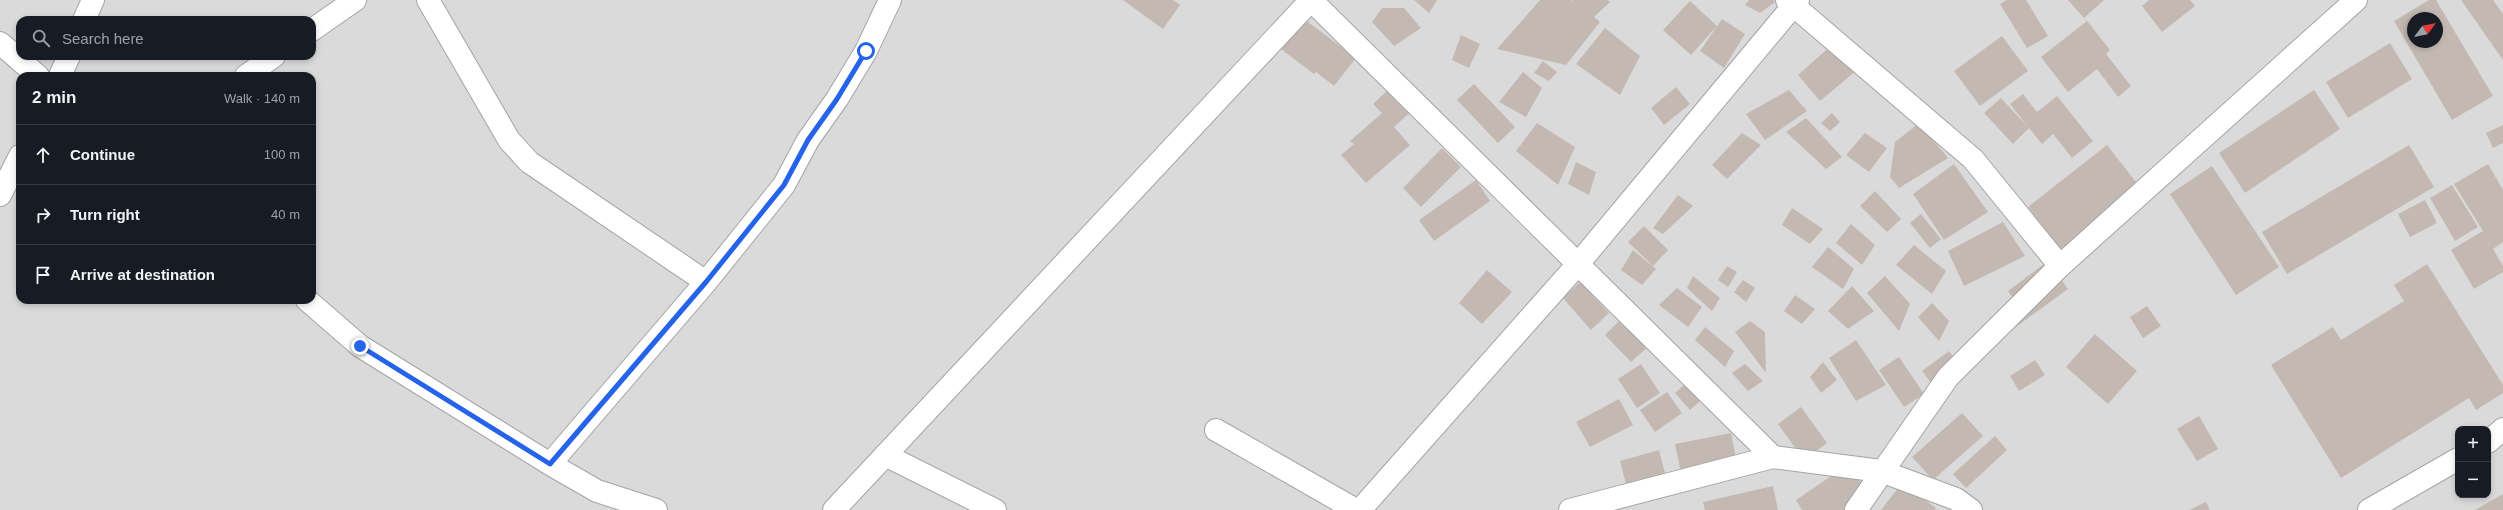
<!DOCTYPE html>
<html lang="en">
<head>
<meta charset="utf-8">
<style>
  body { margin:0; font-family:Arial,sans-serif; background:#242831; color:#f1f3f6 }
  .controls { position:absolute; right:12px; bottom:12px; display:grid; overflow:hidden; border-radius:8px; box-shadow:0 2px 6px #0003 }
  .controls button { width:36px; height:36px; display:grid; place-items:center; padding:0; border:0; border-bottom:1px solid #363941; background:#171b24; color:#f1f3f6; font:20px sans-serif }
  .compass { position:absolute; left:2407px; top:12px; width:36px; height:36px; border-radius:50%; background:#171b24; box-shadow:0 2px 6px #0003; rotate:58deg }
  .stop { position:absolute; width:12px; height:12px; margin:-9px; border:3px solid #2563eb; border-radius:50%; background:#fff }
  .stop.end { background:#2563eb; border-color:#fff; box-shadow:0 1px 4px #0008 }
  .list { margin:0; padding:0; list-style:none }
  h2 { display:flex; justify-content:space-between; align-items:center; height:52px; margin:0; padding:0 16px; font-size:17px }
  h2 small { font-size:13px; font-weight:400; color:#9ea1a6 }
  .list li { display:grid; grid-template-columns:26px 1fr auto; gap:12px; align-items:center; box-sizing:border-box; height:60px; padding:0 16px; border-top:1px solid #363941 }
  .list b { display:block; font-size:15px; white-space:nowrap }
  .list em { font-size:13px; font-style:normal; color:#9ea1a6 }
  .icon { flex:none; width:22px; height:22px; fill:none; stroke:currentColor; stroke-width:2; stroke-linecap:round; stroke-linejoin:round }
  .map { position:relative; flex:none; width:2503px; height:510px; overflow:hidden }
  .search { position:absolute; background:#171b24; box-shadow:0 2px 6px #0003; left:16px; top:16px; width:300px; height:44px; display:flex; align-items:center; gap:10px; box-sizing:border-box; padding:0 14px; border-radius:12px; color:#9ea1a6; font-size:15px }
  .panel { position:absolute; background:#171b24; box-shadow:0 2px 6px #0003; left:16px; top:72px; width:300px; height:232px; border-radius:12px }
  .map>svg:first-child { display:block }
  .residential { fill:#dbdada; fill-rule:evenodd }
  .building { fill:#c3b9b2; fill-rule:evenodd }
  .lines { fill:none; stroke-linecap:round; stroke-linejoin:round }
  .street-casing { stroke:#a4a4a4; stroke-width:24 }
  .street { stroke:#fff; stroke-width:22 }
  .route { stroke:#2563eb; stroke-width:5 }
</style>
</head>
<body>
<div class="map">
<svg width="2503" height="510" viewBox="0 0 2503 510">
  <rect width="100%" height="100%" fill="#efeae3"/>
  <path class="residential" d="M0,0H2503V510H0ZM2413,18H2437V42H2413ZM20,20H312V56H20ZM20,76H312V300H20ZM2458,429H2488V495H2458Z"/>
  <path class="building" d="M1123,0H1173L1180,5L1163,29Z
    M1414,0H1437L1429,13Z
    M1540,0H1571L1575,3L1572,0H1608L1610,2L1594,17L1600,22L1566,65L1497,49Z
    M1749,0H1773L1775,2L1760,13L1745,5Z
    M2007,0H2026L2048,36L2027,48L2000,4Z
    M2068,0H2104L2084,18Z
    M2149,0H2190L2195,6L2162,32L2142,6Z
    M2429,0H2436L2493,96L2452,120L2394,21ZM2413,18H2437V42H2413Z
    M2461,0H2493L2503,14V60Z
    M1690,1L1717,26L1691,55L1663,30Z
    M1382,8H1404L1421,28L1394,46L1372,22Z
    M1304,19L1356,58L1334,86L1316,72L1314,74L1281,49Z
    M1722,19L1745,34L1724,68L1700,51Z
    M2087,21L2110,50L2106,54L2131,86L2118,97L2097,69L2068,92L2041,57Z
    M1605,28L1640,56L1620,95L1576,64Z
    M1461,35L1480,44L1469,68L1452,60Z
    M2002,36L2028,71L1980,106L1954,71Z
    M1834,43L1857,70L1820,101L1798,75Z
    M2390,43L2412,79L2348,118L2326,82Z
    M1543,61L1557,72L1549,81L1534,73Z
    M1523,72L1542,88L1526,117L1499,102Z
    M1394,84L1415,108L1394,127L1410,145L1366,183L1341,155L1354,144L1350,141L1382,113L1373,104Z
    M1474,84L1515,127L1498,143L1457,100Z
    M1676,87L1690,104L1664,125L1651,108Z
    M1789,90L1807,111L1765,140L1746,114Z
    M2314,90L2340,129L2245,193L2219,153Z
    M2023,94L2037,112L2057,96L2093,141L2072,158L2053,134L2042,144L2029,128L2013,144L1984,113L2001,98L2028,127L2010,104Z
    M1832,113L1840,122L1830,131L1821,123Z
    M1806,118L1842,157L1826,169L1786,132Z
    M1537,123L1575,147L1558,185L1516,151Z
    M1919,123L1948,158L1899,188L1890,177L1895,142Z
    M2503,125V143L2493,148L2486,133Z
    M1742,133L1761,145L1727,179L1712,165Z
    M1865,133L1887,148L1869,172L1846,155Z
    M2107,145L2146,195L2067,257L2028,207Z
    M2409,145L2434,187L2287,274L2262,232Z
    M1442,148L1461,167L1421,207L1403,188Z
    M1576,162L1596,172L1589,195L1568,184Z
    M1954,164L1988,212L1944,240L1913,194Z
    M2488,164L2503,190V242L2493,249L2503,266V272L2474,289L2451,250L2483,231L2454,184Z
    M2212,166L2279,267L2236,295L2170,194Z
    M1476,180L1490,201L1434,241L1419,220Z
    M2452,185L2478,227L2455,241L2430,198Z
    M1875,191L1901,219L1887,232L1860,206Z
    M1678,195L1693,206L1663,234L1653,228Z
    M2425,200L2437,223L2410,237L2398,214Z
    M1792,208L1823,229L1810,244L1782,225Z
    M1921,214L1941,239L1930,248L1910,223Z
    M2003,222L2025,256L1964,286L1948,251Z
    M1851,224L1875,245L1862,265L1836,243Z
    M1644,226L1668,250L1653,266L1628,242Z
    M1914,245L1946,271L1932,294L1896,265Z
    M1828,247L1854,269L1843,289L1812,267Z
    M1633,250L1656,269L1642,285L1621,270Z
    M2048,261L2068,289L2006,334L2019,306L2008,291Z
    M2427,264L2503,385V393L2476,410L2469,398L2341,478L2271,365L2333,327L2341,340L2404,301L2394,285Z
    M1727,266L1737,272L1728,287L1718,280Z
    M1487,270L1512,292L1482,324L1459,303Z
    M1693,276L1720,298L1712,311L1687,288Z
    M1885,276L1910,304L1899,331L1867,293Z
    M1743,280L1755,288L1746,302L1734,292Z
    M1580,282L1609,313L1591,330L1563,298Z
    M1852,286L1874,311L1848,329L1828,311Z
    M1677,288L1702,307L1688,327L1659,305Z
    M1795,295L1815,309L1802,324L1784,311Z
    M1932,303L1949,321L1939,341L1918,317Z
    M2147,306L2161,326L2143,338L2130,317Z
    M1622,318L1649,346L1631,362L1605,335Z
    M1750,321L1765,332L1766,373L1735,332Z
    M1705,327L1734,351L1725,367L1695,340Z
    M2095,334L2137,371L2108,404L2066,367Z
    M1856,340L1886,385L1856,401L1829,358Z
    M1949,351L1962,369L1935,388L1922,371Z
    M1899,357L1924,394L1904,407L1879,370Z
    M2035,360L2045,375L2019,391L2010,376Z
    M1823,362L1837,380L1821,393L1810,377Z
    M1641,364L1660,393L1637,408L1618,379Z
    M1745,364L1763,381L1748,391L1732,373Z
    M1694,376L1709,393L1690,410L1675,393Z
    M1667,392L1682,413L1655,432L1640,410Z
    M1619,399L1633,425L1590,447L1576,422Z
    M1801,407L1827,443L1804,460L1778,424Z
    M1962,413L1983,436L1933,480L1912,457Z
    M2199,416L2218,449L2197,461L2177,429Z
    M1731,433L1737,463L1681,473L1675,444Z
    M1995,436L2007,450L1966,488L1953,474Z
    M1659,450L1666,477L1627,488L1620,461Z
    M1849,464L1874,503L1863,510H1802L1796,500Z
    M1902,483L1936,508L1935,510H1881Z
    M1773,486L1778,510H1705L1703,502Z
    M2503,494V510H2475Z
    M2206,502L2210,510H2189Z"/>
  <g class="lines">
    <g class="street-casing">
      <path id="street" d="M428,0L509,140L529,162L706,282
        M1311,0L1773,457
        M1787,0L1973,159L2060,266
        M84,20L93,0
        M312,30L355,0
        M0,43L38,76
        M60,76L69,56
        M246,76L274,56
        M0,195L20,156
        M307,300L360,346L550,464L597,491L656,510
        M1216,430L1356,510
        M2488,442L2503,429
        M885,455L995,510
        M550,464L706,282L784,185L808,140L837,99L866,51L890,0
        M834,510L1311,0
        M1360,510L1578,264L1798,0
        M1570,510L1773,457L1881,471L1956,499L1971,510
        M1856,510L1948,377L2060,266L2356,0
        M2369,510L2458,459"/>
    </g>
    <use href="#street" class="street"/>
  </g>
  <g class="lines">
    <path class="route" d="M360,346L550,464L706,282L784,185L808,140L837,99L866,51"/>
  </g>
</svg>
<div class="controls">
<button>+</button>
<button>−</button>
</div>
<svg class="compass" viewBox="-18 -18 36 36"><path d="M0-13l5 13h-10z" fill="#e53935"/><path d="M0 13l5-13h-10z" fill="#9ea1a6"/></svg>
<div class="stop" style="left:866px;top:51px"></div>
<div class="stop end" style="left:360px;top:346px"></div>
<div class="search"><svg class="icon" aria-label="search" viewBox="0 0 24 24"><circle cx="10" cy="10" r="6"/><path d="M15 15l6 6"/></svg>Search here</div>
<section class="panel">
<h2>2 min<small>Walk · 140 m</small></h2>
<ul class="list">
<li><svg class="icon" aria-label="ahead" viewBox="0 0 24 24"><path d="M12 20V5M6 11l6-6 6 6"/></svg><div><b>Continue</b></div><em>100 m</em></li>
<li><svg class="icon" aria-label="right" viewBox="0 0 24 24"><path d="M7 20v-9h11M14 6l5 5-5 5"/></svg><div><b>Turn right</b></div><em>40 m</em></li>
<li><svg class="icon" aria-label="arrive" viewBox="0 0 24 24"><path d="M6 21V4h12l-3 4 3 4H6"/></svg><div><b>Arrive at destination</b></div></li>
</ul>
</section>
</div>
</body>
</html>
